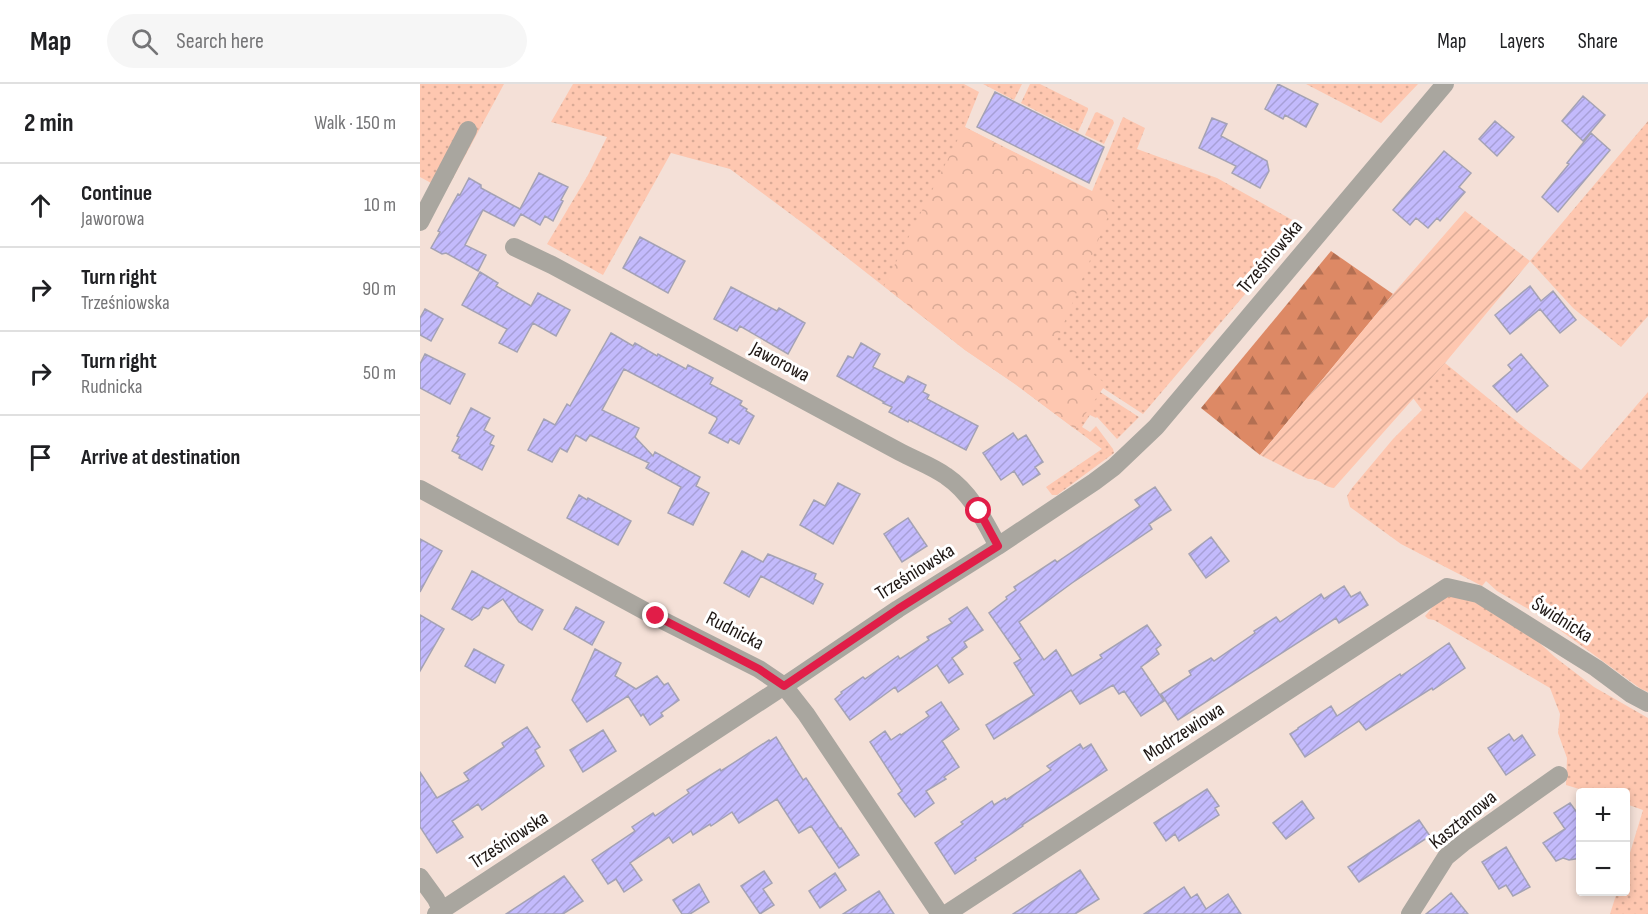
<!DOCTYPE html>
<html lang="en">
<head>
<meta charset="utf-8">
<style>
  body { margin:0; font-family:"Sofia Sans Condensed",sans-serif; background:#f6f6f6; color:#202124 }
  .controls { position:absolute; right:18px; bottom:18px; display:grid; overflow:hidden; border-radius:6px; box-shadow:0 3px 9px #0003 }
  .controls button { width:54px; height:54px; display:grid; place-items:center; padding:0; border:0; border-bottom:2px solid #e0e0e0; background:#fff; color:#202124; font:30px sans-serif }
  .stop { position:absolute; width:18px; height:18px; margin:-14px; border:4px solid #e11d48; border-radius:50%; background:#fff }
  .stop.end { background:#e11d48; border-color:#fff; box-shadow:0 2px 6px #0008 }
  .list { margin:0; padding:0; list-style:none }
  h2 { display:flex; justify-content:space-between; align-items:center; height:78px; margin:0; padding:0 24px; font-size:26px }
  h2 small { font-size:20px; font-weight:400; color:#757577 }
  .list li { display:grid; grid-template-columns:39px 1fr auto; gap:18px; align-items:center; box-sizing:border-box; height:84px; padding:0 24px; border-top:2px solid #e0e0e0 }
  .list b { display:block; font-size:22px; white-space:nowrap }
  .list p { margin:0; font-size:20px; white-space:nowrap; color:#757577 }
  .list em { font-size:20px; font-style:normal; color:#757577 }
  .icon { flex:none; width:33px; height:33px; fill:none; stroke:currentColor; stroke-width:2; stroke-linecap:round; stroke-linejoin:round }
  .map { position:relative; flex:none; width:1228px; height:830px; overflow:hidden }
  header { display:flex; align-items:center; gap:36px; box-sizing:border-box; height:84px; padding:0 30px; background:#fff; border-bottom:2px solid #e0e0e0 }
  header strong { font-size:28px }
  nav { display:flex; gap:33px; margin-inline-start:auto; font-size:21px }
  .search { width:420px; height:54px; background:#f6f6f6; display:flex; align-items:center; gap:15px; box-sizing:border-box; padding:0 21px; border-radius:33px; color:#757577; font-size:22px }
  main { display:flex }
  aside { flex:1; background:#fff }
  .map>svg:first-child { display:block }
  .grass { fill:url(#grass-dots) }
  .forest { fill:url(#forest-firs) }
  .park { fill:url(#park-crowns) }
  .garden { fill:url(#garden-furrows) }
  .building { fill:url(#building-hatch); stroke:#a4a2b4; stroke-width:1.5 }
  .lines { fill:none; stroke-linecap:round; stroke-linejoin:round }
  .minor { stroke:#a9a69f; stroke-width:18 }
  .route { stroke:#e11d48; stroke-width:8 }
  .labels { text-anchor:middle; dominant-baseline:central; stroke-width:6; stroke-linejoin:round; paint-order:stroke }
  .street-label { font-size:20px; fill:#1e1714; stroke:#fff }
</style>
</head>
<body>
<header>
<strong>Map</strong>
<div class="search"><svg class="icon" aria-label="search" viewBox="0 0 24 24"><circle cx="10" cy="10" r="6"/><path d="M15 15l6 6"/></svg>Search here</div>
<nav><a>Map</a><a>Layers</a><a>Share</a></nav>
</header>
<main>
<aside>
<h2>2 min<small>Walk · 150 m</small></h2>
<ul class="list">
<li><svg class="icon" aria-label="ahead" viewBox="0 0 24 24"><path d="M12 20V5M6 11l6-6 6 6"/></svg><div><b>Continue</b><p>Jaworowa</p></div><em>10 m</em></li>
<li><svg class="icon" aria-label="right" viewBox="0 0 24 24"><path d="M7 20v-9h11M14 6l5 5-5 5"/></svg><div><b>Turn right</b><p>Trześniowska</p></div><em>90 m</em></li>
<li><svg class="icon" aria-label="right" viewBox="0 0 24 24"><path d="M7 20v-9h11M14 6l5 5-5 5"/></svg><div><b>Turn right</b><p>Rudnicka</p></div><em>50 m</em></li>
<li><svg class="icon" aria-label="arrive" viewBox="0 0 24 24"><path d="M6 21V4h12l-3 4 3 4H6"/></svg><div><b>Arrive at destination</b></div></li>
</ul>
</aside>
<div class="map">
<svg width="1228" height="830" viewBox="0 0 1228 830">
  <defs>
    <pattern id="grass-dots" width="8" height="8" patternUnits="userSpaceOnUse" patternTransform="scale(1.5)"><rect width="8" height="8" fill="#fec7b0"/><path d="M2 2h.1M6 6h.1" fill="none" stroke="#d9aa96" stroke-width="1.8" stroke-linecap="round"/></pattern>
    <pattern id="forest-firs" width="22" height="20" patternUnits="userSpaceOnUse" patternTransform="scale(1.5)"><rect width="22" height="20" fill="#dd8965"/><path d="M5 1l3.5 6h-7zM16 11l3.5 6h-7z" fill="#b36f52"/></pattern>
    <pattern id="park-crowns" width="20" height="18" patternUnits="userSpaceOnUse" patternTransform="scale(1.5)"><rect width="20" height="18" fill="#fec7b0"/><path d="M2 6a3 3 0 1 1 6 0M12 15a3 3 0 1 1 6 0" fill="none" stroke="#d9aa96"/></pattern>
    <pattern id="garden-furrows" width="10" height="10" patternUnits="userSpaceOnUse" patternTransform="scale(1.5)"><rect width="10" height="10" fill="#fec7b0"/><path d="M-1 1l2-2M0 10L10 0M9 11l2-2" fill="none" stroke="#d9aa96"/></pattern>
    <pattern id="building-hatch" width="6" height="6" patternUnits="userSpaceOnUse" patternTransform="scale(1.5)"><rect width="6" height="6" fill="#c3bafc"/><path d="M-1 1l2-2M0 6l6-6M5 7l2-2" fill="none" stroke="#a79fd7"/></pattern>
  </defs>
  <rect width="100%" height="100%" fill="#f4e0d7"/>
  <path class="grass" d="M0,0H84L26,107L0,93Z
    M153,0H544L559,8L545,43L666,105L514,143L680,308L719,333L697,355L677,333L676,334L670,331L662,343L670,348L676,342L693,365L694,369L637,411H632L626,403L682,365L595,300L545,266L388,143L310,85L251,69L183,191L127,160L168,91L187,53L131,38Z
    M563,0H602L594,16Z
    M610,0H620L668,24V26L658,48L601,19Z
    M886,0H998L961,39Z
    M677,28L693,36L694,39L684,60L665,51L675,29Z
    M703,33L725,44L717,65L797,94L883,142L723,330L683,304L622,258L620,232Z
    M1228,37V232L1201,263L1153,224L1110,177Z
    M1025,279L1106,345L1161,386L1228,308V608L1221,605L1122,533L1077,507L1066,497L1062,502L981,460L930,423L927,412L932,404L973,355L1002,326L993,314Z
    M1027,512L1050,515L1113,553L1136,574L1174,603L1228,634V830H1190L1197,808H1206V782L1223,726L1206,720V708H1169L1146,701L1147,674L1138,649L1140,630L1130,604L1014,536L1008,535L1005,532L1020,514Z"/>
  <path class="forest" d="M911,167L973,210L840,371L781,324Z"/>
  <path class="park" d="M544,43L694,118L635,261L686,300L655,345L595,300L545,266L464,202Z"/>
  <path class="garden" d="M1045,127L1110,177L1025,279L914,404C903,403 902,395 888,395L840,371L973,210Z"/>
  <path class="building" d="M858,0L898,20L886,43L865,31L863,35L845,25Z
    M575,8L684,63L669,99L557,43Z
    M1163,12L1185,31L1163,57L1142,37Z
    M792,34L807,40L801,52L847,77L849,87L840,104L812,89L816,82L779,64Z
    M1075,37L1094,53L1077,72L1059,55Z
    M1171,49L1190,66L1138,128L1122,113L1149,80L1147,79Z
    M1024,67L1051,89L1039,103L1045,108L1020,137L1017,134L1008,144L996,134L990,141L973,126Z
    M119,89L148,103L141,116L143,117L133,137L125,132L120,141L101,130L94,142L63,126L45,161L66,171L58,187L26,169L22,170L11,164L20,148L18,147L28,128L38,110L40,111L49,94L61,101V104L100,125Z
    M220,153L265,177L248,209L203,184Z
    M60,188L78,199L76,202L111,222L118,209L150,226L136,252L113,239L97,268L79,259L87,245L42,221Z
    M1110,202L1121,217L1133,207L1156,236L1140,249L1120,225L1090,250L1075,231Z
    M311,203L357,227L359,224L385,239L368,270L320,242L317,247L294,235Z
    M5,225L23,235L11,257L0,251V234Z
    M191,249L213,262L215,259L237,272L238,270L266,285L268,281L293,294L290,300L322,317L320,321L327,325L326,327L334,332L319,360L310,355L308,359L289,349L297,335L296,333L204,285L182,326L219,344L215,353L233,372L235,368L280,393L276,402L289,409L273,441L248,429L261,403L226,384L229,379L170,351L166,357L156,351L147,368L140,364L132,378L108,366L124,335L135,341L147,320L150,322Z
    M441,259L460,270L453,283L484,299L488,292L506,301L503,308L509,311L507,315L558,342L546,366L489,336L488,338L469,328L472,323L463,319L464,318L417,292L428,272L433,274Z
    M5,270L45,290L30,320L0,304V280Z
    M1101,270L1128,302L1097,328L1073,302L1092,286L1088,281Z
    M51,324L70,334L64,346L74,352L70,360L74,362L62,386L39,374L40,371L32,367L39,353L37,352Z
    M593,349L598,356L606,351L623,378L615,383L620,390L603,401L594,387L581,396L563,369Z
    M418,399L440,410L413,460L380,441L394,416L405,422Z
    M735,403L751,426L729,440L732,445L652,499L599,538L624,576L636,566L652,592L682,574L680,571L727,541L741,561L736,565L739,570L721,583L744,617L721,632L704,607L699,610L693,601L660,620L651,606L574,655L566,641L614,611L594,579L601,575L569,529L587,515L586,513L596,506L594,503L635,476L637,478L720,422L715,416Z
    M159,411L167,416L168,414L211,437L198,461L147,434Z
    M488,434L507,462L482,478L464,450Z
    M791,453L809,477L786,494L769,470Z
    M0,455L22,467L0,508Z
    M322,467L343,478L348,470L396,490L394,495L403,500L393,520L341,492L329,513L304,499Z
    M52,487L123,526L112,546L99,538L83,515L68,525L63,523L59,531L52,536L32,525Z
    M924,502L931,513L940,508L948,521L919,539L916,534L758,636L741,610L771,591L769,587L791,574L794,577L835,549L834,547L856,533L860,538L901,510L904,515Z
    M156,523L184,538L172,561L144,545Z
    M547,523L563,546L544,558L547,563L532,574L543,590L529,599L517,581L478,608L475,603L430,636L415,615L422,609L421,608L443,593L445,595L478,572L480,575L509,556L507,553L532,539L529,535Z
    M0,531L24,545L0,587Z
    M1029,559L1045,584L1013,606L1012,604L946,646L939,637L885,673L870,650L878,645V644L911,622L917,632L980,590L981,592Z
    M54,565L84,581L75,599L45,582Z
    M175,565L201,579L195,592L216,605L237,592L244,601L248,599L259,616L241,629L243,632L230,641L223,630L221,632L208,612L167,638L152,616Z
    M521,618L539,645L522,657L539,683L524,693L526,695L506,707L514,719L495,733L478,710L482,707L450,658L465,647L471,656L480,650L481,651L509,632L506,628Z
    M107,643L120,663L115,666L124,682L62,726L58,720L32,737L43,753L17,769L0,743V688L17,714L49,696L44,689L84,663L82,659Z
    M183,646L196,667L163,688L150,666Z
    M1089,650L1094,657L1102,651L1115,671L1086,691L1068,664Z
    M356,653L383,696L386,694L420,745L421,744L439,771L419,784L391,742L379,749L357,715L319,739L312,728L291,742L290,740L273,751L271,747L253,759L249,753L210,779L222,796L204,808L196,795L188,800L172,776L215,747L212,743L233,729L235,732L269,709L267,706L300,685L301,687L349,656L350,657Z
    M660,660L663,665L671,660L687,686L602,741L603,742L555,774L556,776L535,790L515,759L543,740L541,738L572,717L574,721L585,714L586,716L631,686L627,682Z
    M787,705L799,722L795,724L799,731L759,757L755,750L746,757L734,739Z
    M882,717L894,734L866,755L853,739Z
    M1150,719L1161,734V774L1149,776L1143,774L1136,777L1123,759L1145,745L1134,729Z
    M999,736L1010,752L939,798L928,783Z
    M1086,763L1110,803L1093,812L1086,801L1079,805L1062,778Z
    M660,786L679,815L655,830H593Z
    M344,787L352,799L343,805L354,821L340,830L321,802Z
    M415,789L426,806L400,824L389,807Z
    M144,792L163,817L143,830H86Z
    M279,800L289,818L270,830H262L253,816Z
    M764,803L771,814L777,810L786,825L808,810L821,830H724Z
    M459,807L474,830H423Z
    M1031,809L1048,830H1006L1017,821Z"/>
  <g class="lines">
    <path class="minor" d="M0,138L48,46
      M94,163L132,181L480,368C495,376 512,382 526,392C551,409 564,436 578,462
      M0,405L236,533L339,585L364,602L386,630L520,830
      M0,793L16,815L23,830
      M16,830L364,602L478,525L578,462L674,398L694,383L736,343L1025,0
      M526,830L1027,503L1058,510L1176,584L1211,610L1228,619
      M990,830L1026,773L1043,759L1139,691"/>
  </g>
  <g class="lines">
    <path class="route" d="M236,532L339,585L364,602L478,525L578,462L559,427"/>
  </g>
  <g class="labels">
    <g class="street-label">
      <text transform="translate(850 173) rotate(-50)">Trześniowska</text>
      <text transform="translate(360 278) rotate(28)">Jaworowa</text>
      <text transform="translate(495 488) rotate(-32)">Trześniowska</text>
      <text transform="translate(1142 536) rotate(32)">Świdnicka</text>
      <text transform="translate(315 547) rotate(27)">Rudnicka</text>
      <text transform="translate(764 648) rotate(-33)">Modrzewiowa</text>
      <text transform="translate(1043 736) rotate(-39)">Kasztanowa</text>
      <text transform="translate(89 756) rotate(-33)">Trześniowska</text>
    </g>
  </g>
</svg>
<div class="controls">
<button>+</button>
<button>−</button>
</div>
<div class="stop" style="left:559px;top:427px"></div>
<div class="stop end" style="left:236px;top:532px"></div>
</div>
</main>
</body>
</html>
